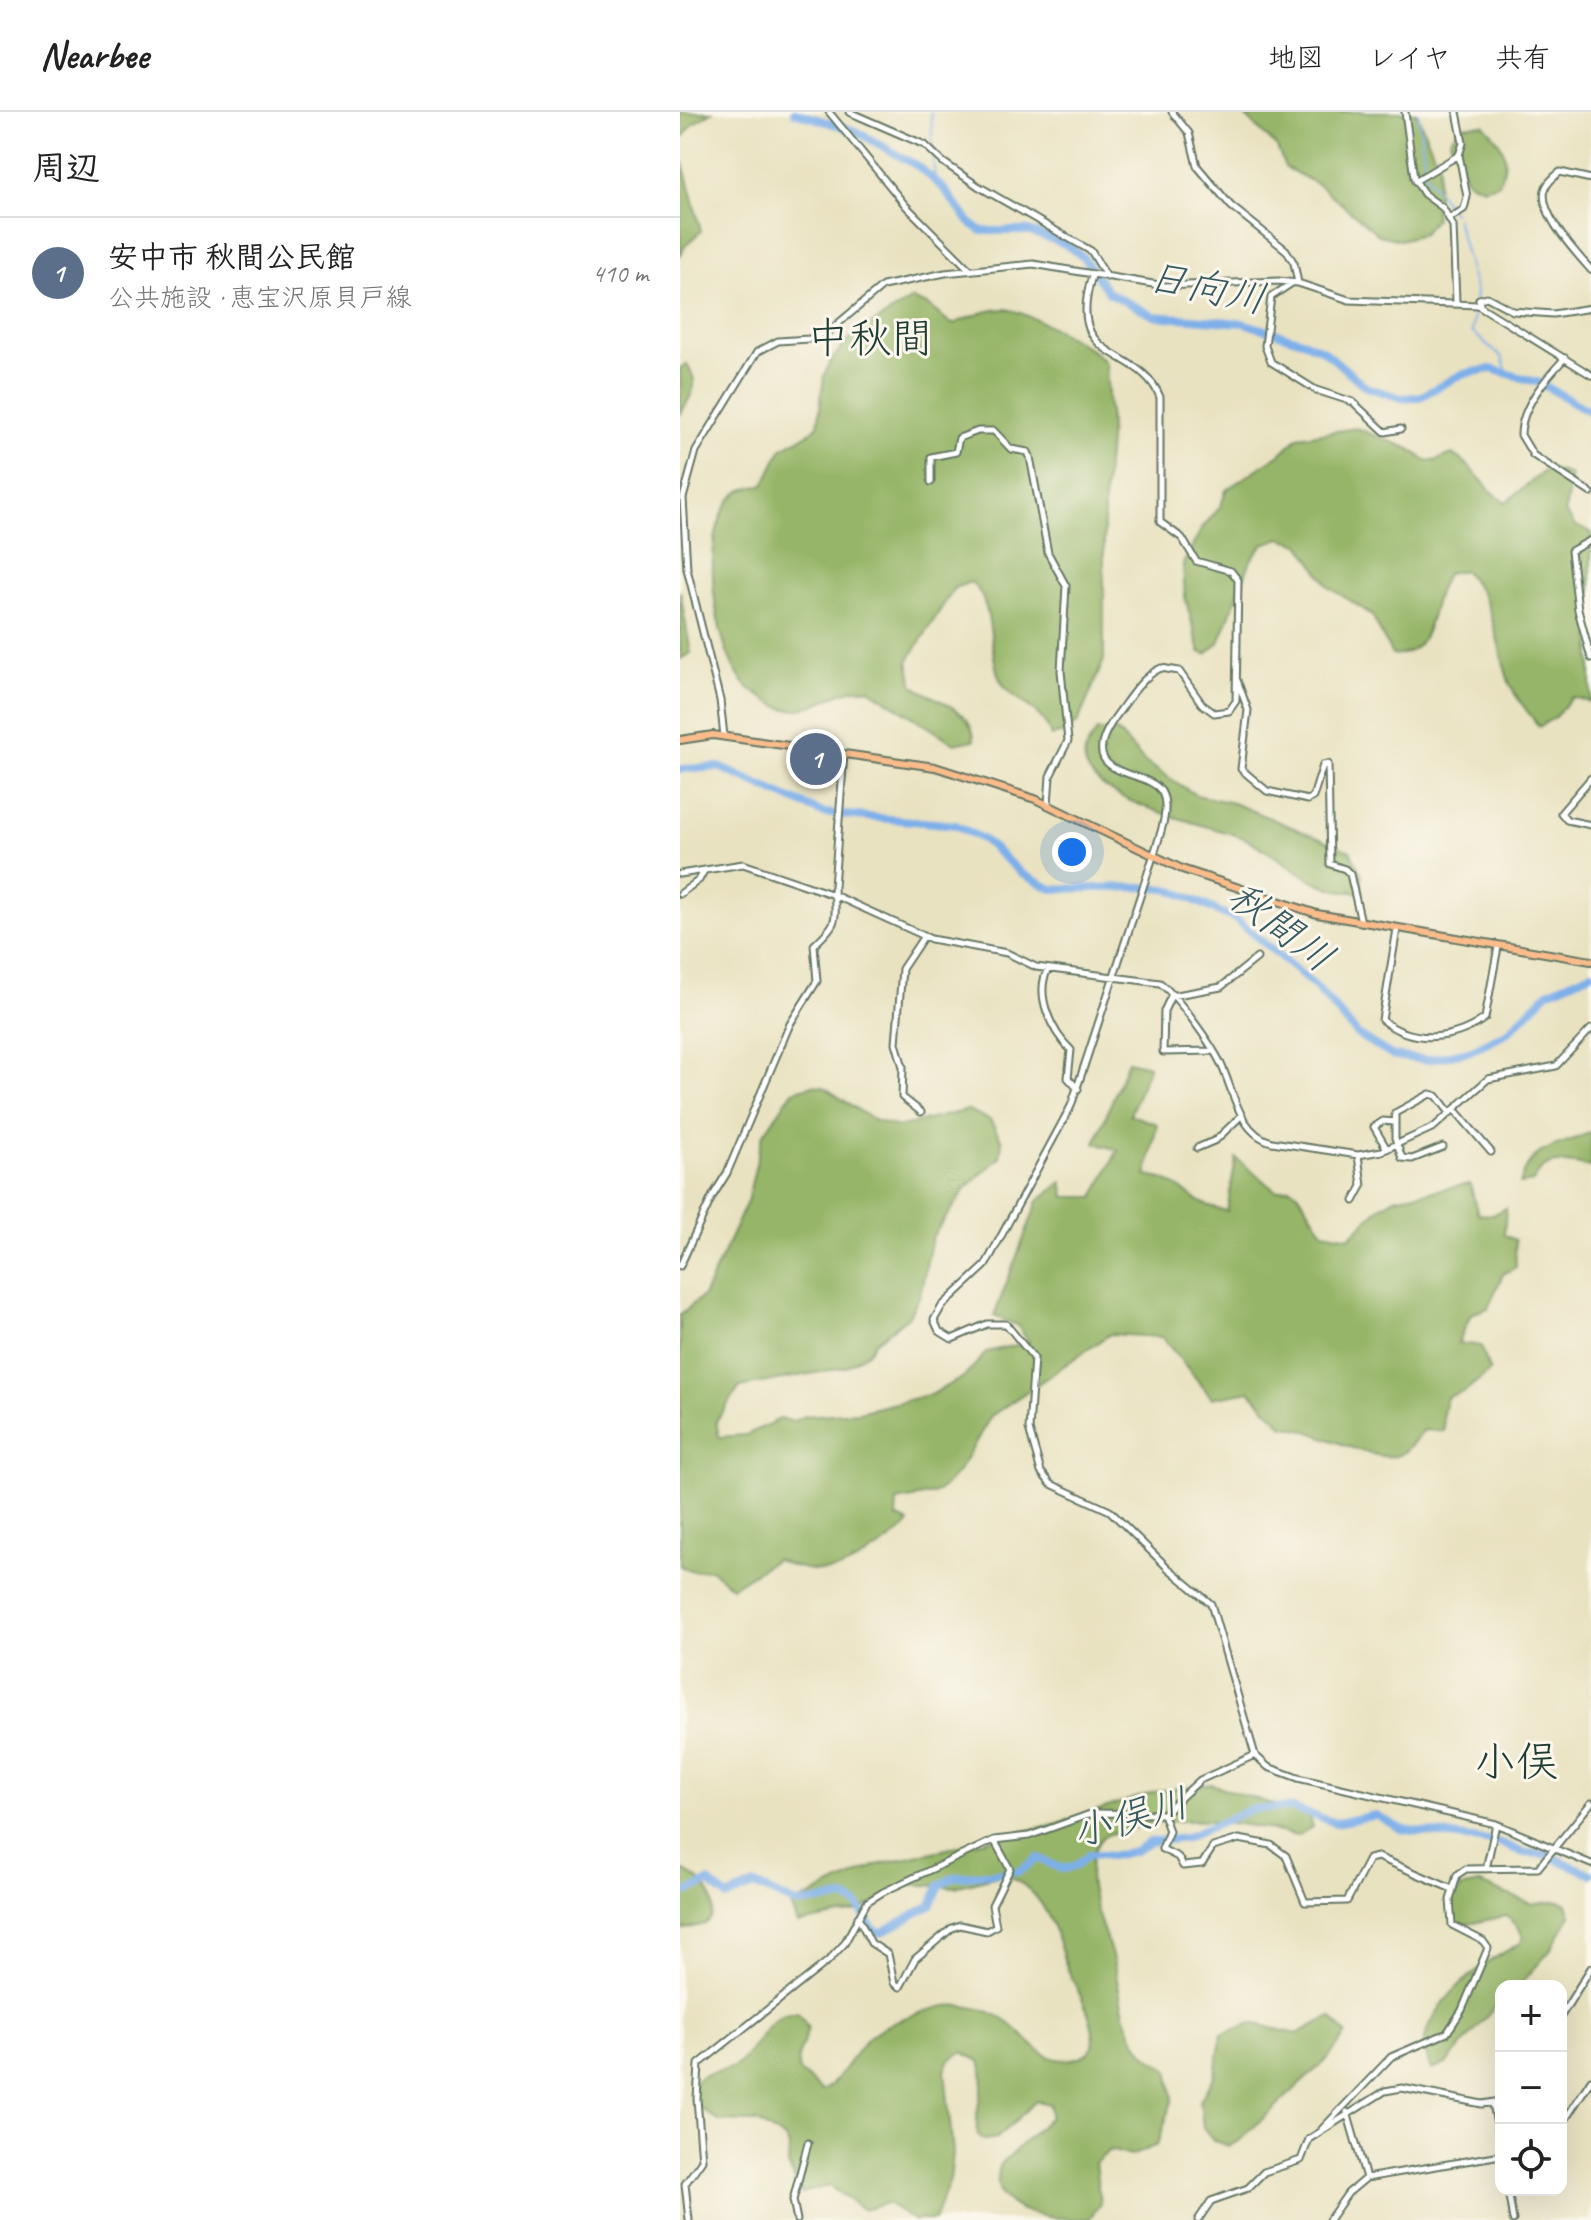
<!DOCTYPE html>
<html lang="ja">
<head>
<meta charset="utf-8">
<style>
  body { margin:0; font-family:Caveat,"Klee One",sans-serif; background:#f6f6f6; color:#222 }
  .controls { position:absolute; right:24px; bottom:24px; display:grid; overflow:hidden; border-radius:16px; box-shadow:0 8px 32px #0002 }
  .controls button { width:72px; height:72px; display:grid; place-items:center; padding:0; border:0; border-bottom:2px solid #e0e0e0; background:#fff; color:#222; font:40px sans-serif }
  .you { position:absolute; left:392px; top:740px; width:28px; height:28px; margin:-20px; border:6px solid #fff; border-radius:50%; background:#1a73e8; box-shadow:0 0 0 12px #1a73e833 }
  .badge { display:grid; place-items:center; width:52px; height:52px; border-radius:50%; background:#1f6fb2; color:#fff; font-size:26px; font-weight:700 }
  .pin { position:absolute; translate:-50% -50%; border:4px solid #fff; box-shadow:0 2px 8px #0006 }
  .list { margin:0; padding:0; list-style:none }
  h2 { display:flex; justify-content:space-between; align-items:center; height:104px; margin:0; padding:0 32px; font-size:34px }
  h2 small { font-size:26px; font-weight:400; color:#767676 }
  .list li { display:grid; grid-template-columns:52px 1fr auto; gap:24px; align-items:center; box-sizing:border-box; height:112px; padding:0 32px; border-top:2px solid #e0e0e0 }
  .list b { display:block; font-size:30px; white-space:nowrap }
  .list p { margin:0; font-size:26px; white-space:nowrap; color:#767676 }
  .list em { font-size:26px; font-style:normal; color:#767676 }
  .icon { flex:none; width:44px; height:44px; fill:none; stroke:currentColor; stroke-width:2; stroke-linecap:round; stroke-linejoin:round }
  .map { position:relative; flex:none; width:911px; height:2108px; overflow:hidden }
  header { display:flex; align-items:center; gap:48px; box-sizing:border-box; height:112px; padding:0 40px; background:#fff; border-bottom:2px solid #e0e0e0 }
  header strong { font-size:38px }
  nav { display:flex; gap:44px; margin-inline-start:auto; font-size:28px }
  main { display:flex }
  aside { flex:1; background:#fff }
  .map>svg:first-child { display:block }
  .forest { fill:#96b568; stroke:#5a794e; stroke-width:2 }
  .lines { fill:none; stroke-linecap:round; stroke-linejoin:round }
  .stream { stroke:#7dafe9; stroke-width:2 }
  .river { stroke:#7dafe9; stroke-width:8 }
  .minor-casing { stroke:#667765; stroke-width:9 }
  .major-casing { stroke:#667765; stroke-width:10 }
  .minor { stroke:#fff; stroke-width:5 }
  .major { stroke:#f9bc8a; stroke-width:6 }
  .labels { text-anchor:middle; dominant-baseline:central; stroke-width:6; stroke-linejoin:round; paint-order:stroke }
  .water-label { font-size:40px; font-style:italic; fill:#365a61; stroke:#fbf7ec }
  .quarter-label { font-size:42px; fill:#1f3d34; stroke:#fbf7ec }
</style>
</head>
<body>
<header>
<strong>Nearbee</strong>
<nav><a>地図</a><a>レイヤ</a><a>共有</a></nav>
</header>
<main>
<aside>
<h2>周辺<small></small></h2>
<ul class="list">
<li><span class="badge" style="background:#5c6f8a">1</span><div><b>安中市 秋間公民館</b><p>公共施設 · 恵宝沢原貝戸線</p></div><em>410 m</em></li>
</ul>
</aside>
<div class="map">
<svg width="911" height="2108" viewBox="0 0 911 2108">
  <rect width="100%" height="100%" fill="#fbf7ec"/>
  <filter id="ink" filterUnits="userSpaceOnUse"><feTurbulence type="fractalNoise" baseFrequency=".0125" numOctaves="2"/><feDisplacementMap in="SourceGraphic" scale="16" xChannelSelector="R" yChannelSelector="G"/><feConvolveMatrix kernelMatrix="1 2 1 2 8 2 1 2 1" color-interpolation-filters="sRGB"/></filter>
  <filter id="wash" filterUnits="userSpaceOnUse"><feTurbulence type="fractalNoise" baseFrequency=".006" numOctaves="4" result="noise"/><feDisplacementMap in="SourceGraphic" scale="32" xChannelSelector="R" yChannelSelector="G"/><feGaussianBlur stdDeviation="1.8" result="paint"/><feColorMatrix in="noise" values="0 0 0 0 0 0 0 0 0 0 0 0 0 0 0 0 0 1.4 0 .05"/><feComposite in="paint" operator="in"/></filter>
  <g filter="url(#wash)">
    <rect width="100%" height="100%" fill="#e9e2c1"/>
    <path class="forest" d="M0,0H32L13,12L0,29Z
      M561,0H736L759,54L755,107L742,122L720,128L699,123L639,73L605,55L597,35Z
      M803,12C823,31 832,46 818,72L803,76L787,69L770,28L781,14Z
      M0,40L21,119L5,134L0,144Z
      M232,187L247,193L272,212C291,206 304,197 325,197C341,197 419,237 426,252L430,316L424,389V548L398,610L384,621L371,624C361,591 330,592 319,565C308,537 315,490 291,470L274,476L228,549L233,573C254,589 294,596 294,628L275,632L189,577C159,572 129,607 100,595C90,591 70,579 64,571C33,534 17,419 55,383C62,376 75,375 84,373L102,336L130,321L138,313L144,264L150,250L170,226Z
      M6,252C22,272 11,284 0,302V256Z
      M676,316L730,337L745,348L755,349L772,342C796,354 803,378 826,390L868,356L891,363L885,400L895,414L911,420V590L892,585L875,605L859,615C849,600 833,584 828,567C816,530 814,486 783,458L768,461C747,485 758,544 712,543L692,503L649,475L620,432L601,426L583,432L571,448L539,531L526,542L520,540L505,485L503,452L522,416L541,394L546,378L600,342L618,325Z
      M0,479L11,541L0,547Z
      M417,619H437L465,650L516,683L553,691L670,739L682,763V780C637,783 606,747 568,728C538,713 395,691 405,640C406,634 413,625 417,619Z
      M448,949L469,954L450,1003L477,1012L466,1064C503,1067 508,1093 547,1099L556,1046L596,1079L610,1076L618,1081L643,1120L670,1125L700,1095L715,1086L790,1072L798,1102L813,1103L826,1096L824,1123L835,1128L836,1155L823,1162L808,1196L791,1202L778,1231L801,1234L810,1259L785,1279L767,1285L763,1301L764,1319L744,1318C737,1325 730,1336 723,1341C701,1357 632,1314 603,1314L570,1279L532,1286L482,1225L430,1222L311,1304L278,1360L263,1376L253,1382L217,1389L216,1405L229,1411C218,1425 171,1456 153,1458C135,1461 112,1455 96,1447L52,1475L31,1457L13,1459L0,1454V1203L24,1183L67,1090L83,1023L113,979L133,973L144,975L193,1008L218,1015L288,998L310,1008L322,1029L320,1045L287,1075L252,1125L240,1183L228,1205L195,1230L189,1240L166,1255L60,1275L36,1309L39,1325L66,1323L100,1307L114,1309L125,1304L179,1300L252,1282L284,1265L307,1240L349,1230L337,1213L314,1204L358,1089L382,1070L385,1085H414L438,1038L415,1031Z
      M911,1020V1055C887,1051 865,1043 853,1070L840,1072C851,1031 879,1036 911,1020Z
      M531,1672L622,1702L629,1706L632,1715L617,1724C558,1709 504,1701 444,1718C435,1721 423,1722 418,1731C399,1763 419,1806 430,1837C441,1872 438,1910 464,1940C470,1948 481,1951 488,1958L493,1987L477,2033L451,2044L430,2038L415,2051L420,2092L409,2107C376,2108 305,2104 319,2054L370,2005V1992L356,1989L317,2026L304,2028L298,2023C292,1996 309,1973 300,1949L282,1940L269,1949L265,1959L273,2041L270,2068L254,2108H234L207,2091L184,2098L149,2074L121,2081L108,2053L109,2034L105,2027L77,2010L38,2009L14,1991L13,1972C25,1956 45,1963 58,1952C77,1936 89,1899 118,1901L128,1916L118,1946L120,1960L142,1979C156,1975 174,1939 189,1925C207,1909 238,1901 261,1895C280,1891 304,1896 320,1905C350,1922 362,1960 402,1944C413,1939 415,1931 413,1920C409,1891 389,1868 382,1841C373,1809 358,1771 321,1763L275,1775L231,1772L177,1800L118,1811L111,1793L197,1753L375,1712L477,1679Z
      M0,1757C20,1765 39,1782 31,1806L25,1812L0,1818Z
      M798,1771L852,1792L879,1789L887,1792L891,1803L869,1840L839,1874H821V1888L766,1952L752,1958L743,1934C753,1886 800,1852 841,1831L843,1825L838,1814L826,1804L784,1813L773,1808L772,1785L784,1775Z
      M651,1905L666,1922L649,1945L558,2030L549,2034L534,2029L523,2015L520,1989L535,1962L542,1922L572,1911L616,1922Z"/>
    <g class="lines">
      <path class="stream" d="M251,0C252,24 253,44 255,68
        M738,0L746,63L773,101
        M776,106L796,181L792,220L822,245L827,260"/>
      <path class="river" d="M114,0L176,19L239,55L263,76L290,111L302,119H348L385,132L403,145L429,181L474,204L563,211L625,230L644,239L686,275L721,286L740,285L782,262L811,257L860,271L911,300
        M0,657L39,655L143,701L276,713L304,728L342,762L372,777L460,775L487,777L503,783L557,808L637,876L678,923L713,944L746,948L790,939L828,920L868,880L911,861
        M0,1781L11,1779L28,1770L47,1785L75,1773L116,1792L165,1786L177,1793L193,1817L201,1821L251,1793L260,1773L274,1765L340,1759L358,1746L382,1757L395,1754L410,1742L431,1744L455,1739L470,1730L506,1726L571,1697L612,1696L656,1711L696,1703L721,1717L821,1731L844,1741L865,1742L911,1762"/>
    </g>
  </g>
  <g filter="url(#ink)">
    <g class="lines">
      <g class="minor-casing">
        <path id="minor" d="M149,0L226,94L289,157
          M169,0L245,33L263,50L298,74L411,139L427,165
          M492,0L509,21L517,54L551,94L606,138L614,151L618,171
          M725,0L734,66L744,82L763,96L773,114L776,189
          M911,67L880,60C875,64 869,69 866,75C855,98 897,142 911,158
          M735,69L779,43
          M770,106L784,97L787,85L779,43L783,31L777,0
          M412,164C384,254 459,232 480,285V410L502,426L516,449L551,459L558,468L556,589L549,599L534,601L522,592L499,559L481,556C463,564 450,585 439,600C387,669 466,655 481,679C492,696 478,728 473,745L391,994L305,1154L262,1194L254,1208L259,1219L272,1227L307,1212H326L354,1246L349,1317L361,1360L371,1372L430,1399L488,1456L531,1492L575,1643L588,1655L618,1666L816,1712L911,1752
          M612,171L591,185L585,234L591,250L636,278L673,290L705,320L721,317
          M800,193L799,187L807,185L833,199L873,202L911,196
          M885,246C866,266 841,295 841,323L853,343L911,381
          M251,370V345L276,340L279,326L298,319H314L331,337L348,340L350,345L368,441L386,474L381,559L388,629L370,664L368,693
          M911,428L891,439L898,498L911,546
          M557,568L568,598L561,657L587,679L628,688L633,685L643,653L648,652L650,752L665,757L670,762L681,810
          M44,624L40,588L7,457L3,386L16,339L77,240L98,229L129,227L148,220L203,174L265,161L353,152L485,174L598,169L618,171L669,188L798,193L911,263
          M911,666L881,701L887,708L911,713
          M0,762L63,752L154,783L251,827L327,841L356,855L480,871C497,884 530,930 540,950C554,978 558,1021 592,1030L678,1043L702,1039L754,1015L808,967L876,954L911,917
          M0,782L19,768L24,759
          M717,817L702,908C732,932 774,929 805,906L818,835
          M368,857C354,883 372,920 391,938L388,966L398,977
          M533,939L483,940L484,899L491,884L541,875L577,846
          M775,998L811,1040
          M241,1000L222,985L223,955L216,931L222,857L244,824
          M763,1035L732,1047L722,1046L715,1026V1001L750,982L757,984L770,1001
          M517,1036L536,1028L562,1003
          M707,1037L694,1015L703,1009L715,1010
          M674,1089L682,1074L678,1043
          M0,1154L32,1085L47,1061L110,912L137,869L134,833C161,808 155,808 154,775L164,642
          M483,1702L489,1719L482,1737L498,1745L503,1754L522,1752L533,1735L559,1727L591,1733L606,1744L625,1790L667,1789L689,1747L698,1745L772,1777
          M806,1757L816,1712
          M178,1805L191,1831L208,1842L214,1871L220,1875L235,1847L272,1816L280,1813L307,1819L316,1814L312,1793L330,1757L314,1728
          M881,1904L911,1856
          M813,1992L821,2031
          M667,2000L686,2066
          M881,2014L911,1968
          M642,2017L711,1945L767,1921L782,1898L808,1836L803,1829L772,1813L770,1788L777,1763L786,1757L858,1756L911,1691
          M828,2078L833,2108
          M9,2108L5,2072L22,2048L17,1987L19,1952L148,1849L164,1832L187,1790L203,1780L314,1728L349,1724L413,1701L483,1702L520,1668L575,1643
          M117,2108L113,2088L128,2031
          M518,2108L531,2089L568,2076L584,2060L621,2048L629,2027L705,1979L722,1976L802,1992L821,1989
          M649,2108L668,2081L686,2066L821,2043"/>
      </g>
      <g class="major-casing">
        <path id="major" d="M0,628L33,623L255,655L355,687L502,757L637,802L911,849"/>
      </g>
      <use href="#minor" class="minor"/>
      <use href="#major" class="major"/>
    </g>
  </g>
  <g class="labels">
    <g class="water-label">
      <text transform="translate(527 176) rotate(12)">日向川</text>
      <text transform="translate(601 815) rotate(37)">秋間川</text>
      <text transform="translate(450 1706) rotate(-16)">小俣川</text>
    </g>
    <g class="quarter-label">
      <text x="190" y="226">中秋間</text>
      <text x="836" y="1650">小俣</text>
    </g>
  </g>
</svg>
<div class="controls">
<button>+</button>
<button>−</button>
<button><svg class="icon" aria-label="locate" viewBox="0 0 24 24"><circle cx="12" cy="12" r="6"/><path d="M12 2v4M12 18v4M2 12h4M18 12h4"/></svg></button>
</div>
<div class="you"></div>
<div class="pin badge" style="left:136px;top:647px;background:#5c6f8a">1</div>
</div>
</main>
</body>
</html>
